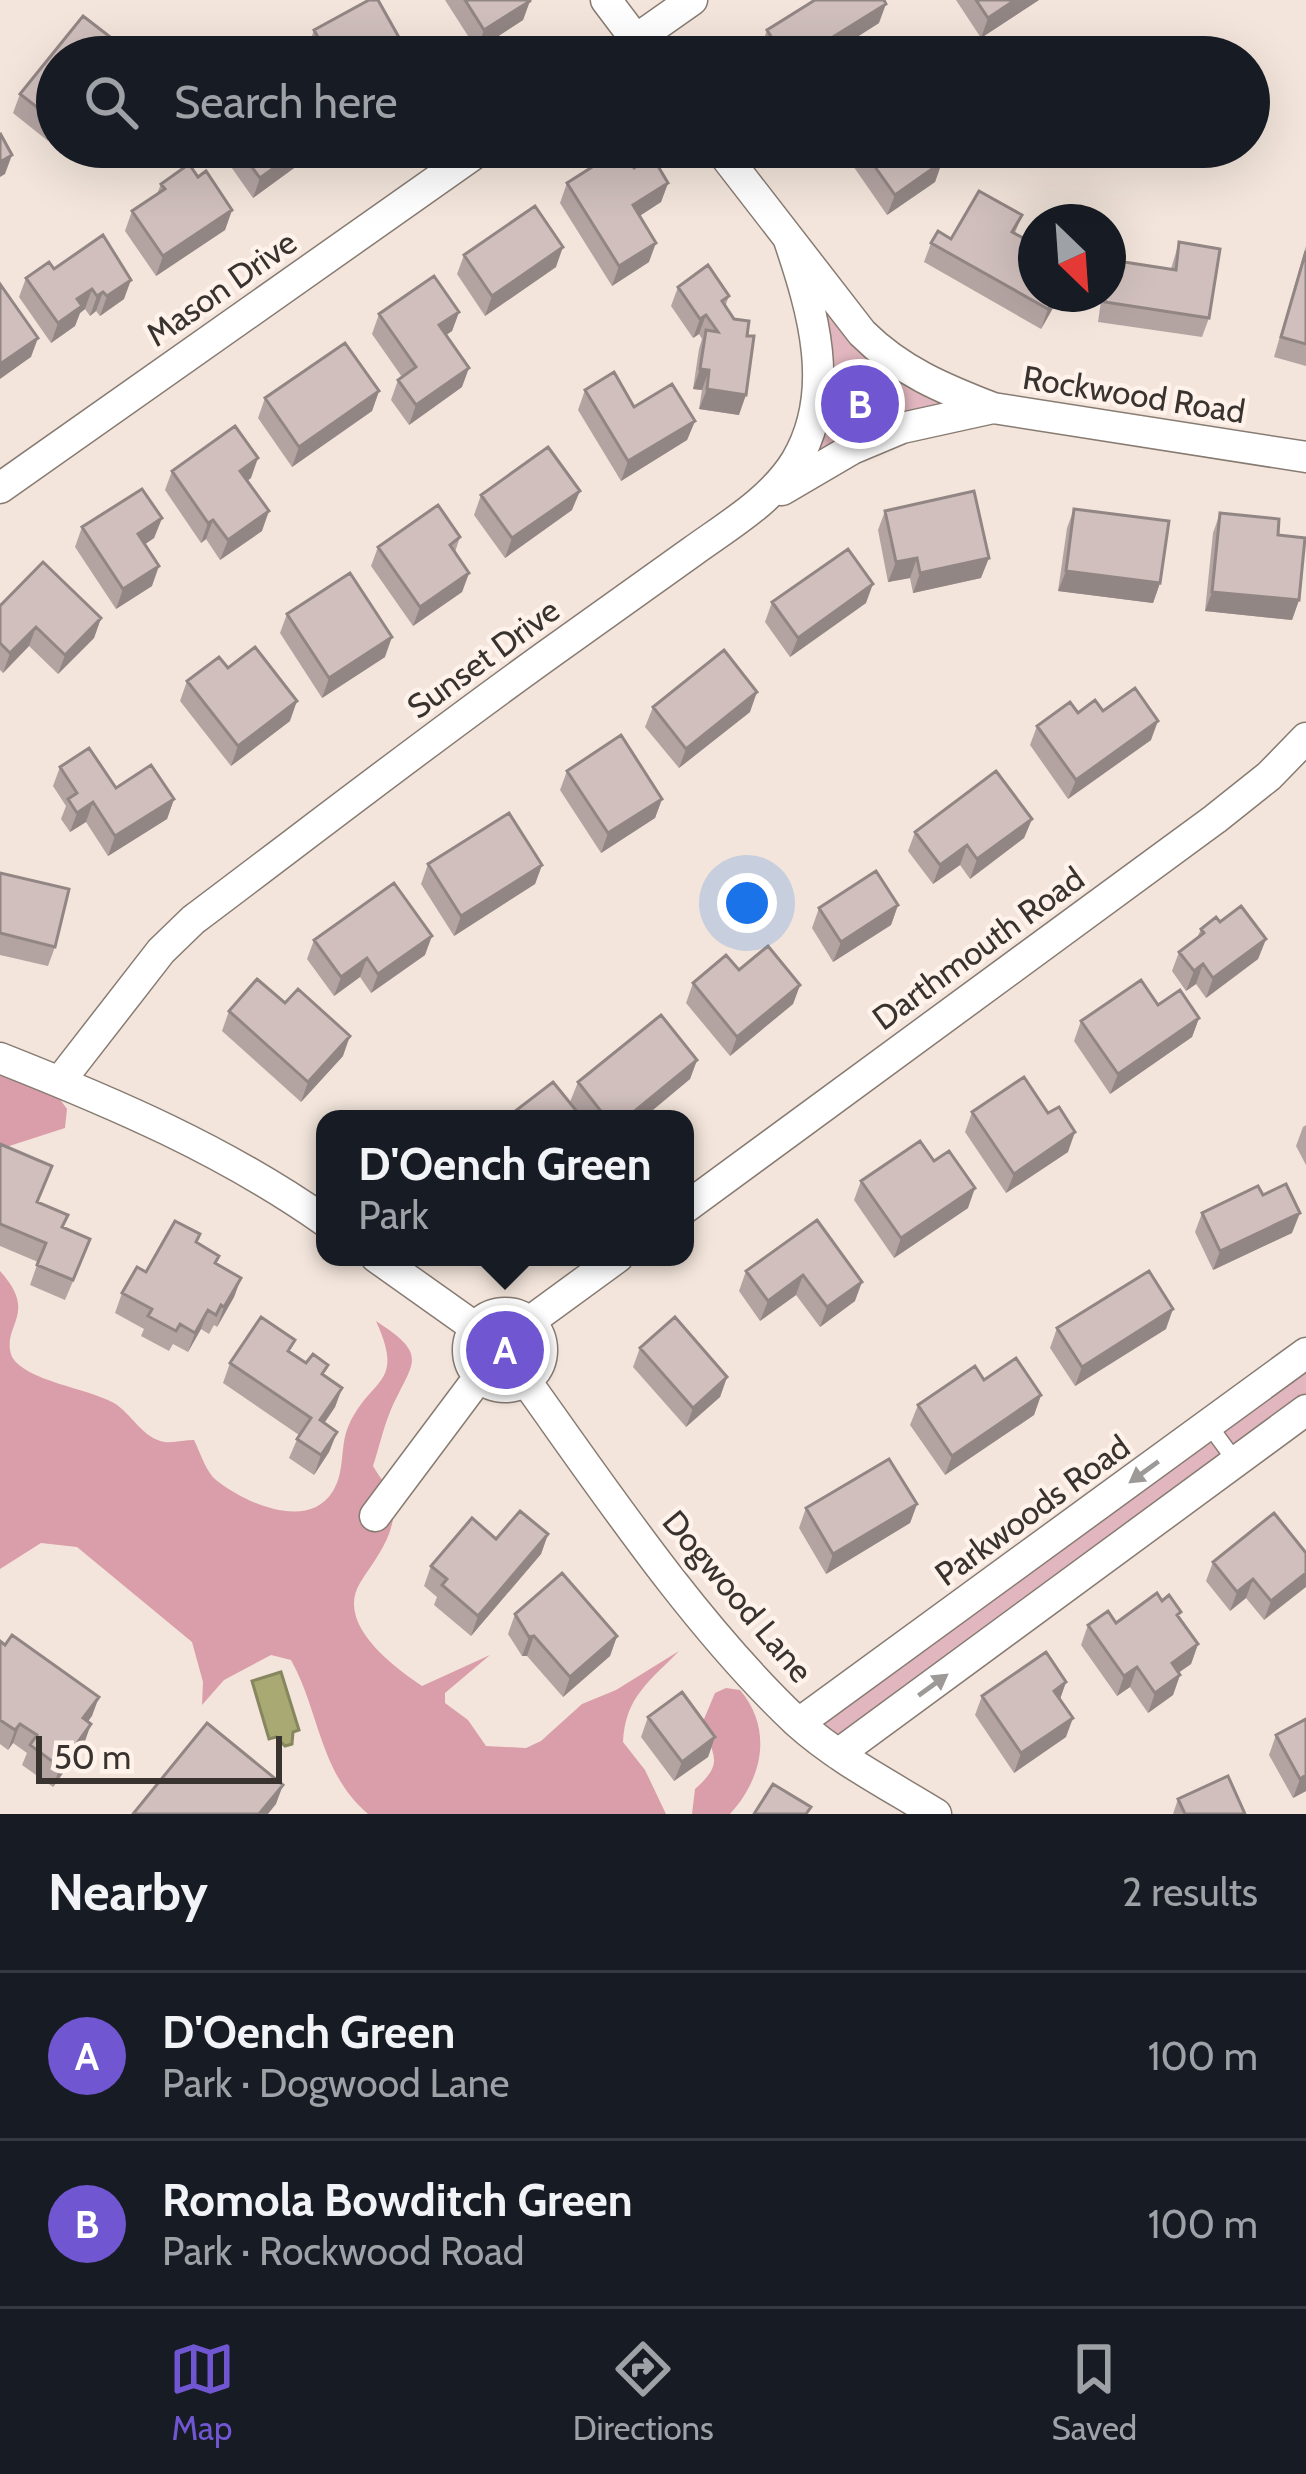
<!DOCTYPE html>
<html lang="en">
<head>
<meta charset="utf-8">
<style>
  body { margin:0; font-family:Cabin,sans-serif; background:#242831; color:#f1f3f6 }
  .compass { position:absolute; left:1018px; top:204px; width:108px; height:108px; border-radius:50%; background:#171b24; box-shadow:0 12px 48px #0002; rotate:155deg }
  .scale { position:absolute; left:36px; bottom:30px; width:246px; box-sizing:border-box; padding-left:12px; border:6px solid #38332f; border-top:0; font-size:33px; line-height:42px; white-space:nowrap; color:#38332f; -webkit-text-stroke:9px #fef2eb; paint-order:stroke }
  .you { position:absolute; left:747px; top:903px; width:42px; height:42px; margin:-30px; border:9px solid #fff; border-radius:50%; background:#1a73e8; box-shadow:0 0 0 18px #1a73e833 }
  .badge { display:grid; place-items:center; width:78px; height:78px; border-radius:50%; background:#7057d1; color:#fff; font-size:39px; font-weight:700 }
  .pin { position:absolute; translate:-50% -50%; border:6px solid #fff; box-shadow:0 3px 12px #0006 }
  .popup { position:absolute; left:316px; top:1110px; width:378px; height:156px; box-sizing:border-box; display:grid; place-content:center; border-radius:24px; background:#171b24; filter:drop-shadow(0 3px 9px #0005); font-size:39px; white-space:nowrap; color:#9ea1a6 }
  .popup b { font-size:45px; color:#f1f3f6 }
  .popup::after { content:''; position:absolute; left:50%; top:100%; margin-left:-24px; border:24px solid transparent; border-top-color:#171b24 }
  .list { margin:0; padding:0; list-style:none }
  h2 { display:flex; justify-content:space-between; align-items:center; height:156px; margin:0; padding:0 48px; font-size:51px }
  h2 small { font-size:39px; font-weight:400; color:#9ea1a6 }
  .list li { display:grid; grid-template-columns:78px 1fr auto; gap:36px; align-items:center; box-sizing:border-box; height:168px; padding:0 48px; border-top:3px solid #363941 }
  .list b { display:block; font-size:45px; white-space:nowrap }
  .list p { margin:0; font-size:39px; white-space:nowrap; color:#9ea1a6 }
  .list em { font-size:39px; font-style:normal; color:#9ea1a6 }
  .icon { flex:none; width:66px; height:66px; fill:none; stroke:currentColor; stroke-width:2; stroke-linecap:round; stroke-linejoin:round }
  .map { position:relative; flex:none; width:1306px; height:1814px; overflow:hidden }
  .search { position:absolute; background:#171b24; box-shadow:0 12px 48px #0002; left:36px; right:36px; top:36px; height:132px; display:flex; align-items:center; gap:30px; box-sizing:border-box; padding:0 42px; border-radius:66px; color:#9ea1a6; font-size:45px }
  .sheet { height:492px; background:#171b24 }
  nav { display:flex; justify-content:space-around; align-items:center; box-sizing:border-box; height:168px; border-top:3px solid #363941; background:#171b24; font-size:33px; color:#9ea1a6 }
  nav a { display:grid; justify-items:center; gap:6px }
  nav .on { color:#7057d1 }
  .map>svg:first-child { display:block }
  .green { fill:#e1b6be }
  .forest { fill:#da9eaa }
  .water { fill:#a8a973; stroke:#86865f; stroke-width:3 }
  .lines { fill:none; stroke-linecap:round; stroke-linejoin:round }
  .service-casing { stroke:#877b72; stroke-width:18 }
  .minor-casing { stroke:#877b72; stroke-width:33 }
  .service { stroke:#fff; stroke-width:15 }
  .minor { stroke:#fff; stroke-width:30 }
  .wall { fill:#b3a4a2 }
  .shaded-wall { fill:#928684 }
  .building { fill:#d0bfbc; stroke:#928684; stroke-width:3 }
  .oneway { fill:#9c9997 }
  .labels { text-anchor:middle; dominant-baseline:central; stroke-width:9; stroke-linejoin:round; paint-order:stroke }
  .street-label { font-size:33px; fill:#38332f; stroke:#fef2eb }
</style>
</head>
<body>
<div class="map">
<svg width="1306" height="1814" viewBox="0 0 1306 1814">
  <rect width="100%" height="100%" fill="#f3e5db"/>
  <path class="green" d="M789,240L862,333L993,408L794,464L817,401Z
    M468 1350a37 37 0 1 1 74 0a37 37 0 1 1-74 0Z
    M1306,1352V1410L838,1754L799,1723Z"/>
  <path class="forest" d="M0,1063L49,1084L67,1109L65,1128L0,1149Z
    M0,1271C40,1315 0,1325 12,1357C26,1381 87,1388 114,1403C131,1413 143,1439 165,1442C174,1443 185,1440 194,1440C200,1452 206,1472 216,1480C245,1503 308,1532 333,1491C345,1472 340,1446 348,1427C370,1376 406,1387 376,1321C432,1357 411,1362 390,1412C383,1429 379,1448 373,1466C380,1478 394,1494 394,1507C394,1538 375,1559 360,1583C335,1624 394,1667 422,1686L490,1655L445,1693V1703L468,1720L486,1746L526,1748L541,1741L582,1704L616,1690L679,1651C650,1681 625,1697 623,1742L645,1770L666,1814H368C319,1772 320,1712 291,1660L271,1655L224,1680L202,1705L203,1682L192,1642L77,1547L41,1543L0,1569Z
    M726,1688L740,1690C773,1729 763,1778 730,1814H692L695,1789C729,1759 708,1755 704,1719L715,1693Z"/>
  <path class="water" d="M281,1672L299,1730L293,1732L292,1744L285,1746L276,1737L269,1739L252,1681Z"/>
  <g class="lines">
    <g class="service-casing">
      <path id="service" d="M1209,1425L1236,1462"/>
    </g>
    <g class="minor-casing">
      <path id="minor" d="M606,0L649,57
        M611,57L692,0
        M718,147L862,333C900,371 944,389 993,408
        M0,488L484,147
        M782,490L852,449L902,428L993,408L1306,457
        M0,1058C114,1103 224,1150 325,1221
        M60,1081L161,951L193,920C318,826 440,731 567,641C609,611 651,581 693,551C729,525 772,500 796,461C837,392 813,311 789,240
        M685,1208L1215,819L1269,776L1306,738
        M376,1257L476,1328
        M468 1350a37 37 0 1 1 74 0a37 37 0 1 1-74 0Z
        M529,1322L618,1257
        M526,1381C606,1493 697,1628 797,1722C838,1759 889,1785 936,1814
        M375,1516L479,1377
        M799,1723L1306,1353
        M838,1754L1306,1410"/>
    </g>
    <use href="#service" class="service"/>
    <use href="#minor" class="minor"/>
  </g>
  <path class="wall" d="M445,0H530L523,20L477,50Z
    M956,0H1039L981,38Z
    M879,23L839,48L845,57H764L760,50L767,30Z
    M314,30L410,57H311L307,50Z
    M57,57V130L48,141L13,113L20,94Z
    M235,147H317L316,152L253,198L229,164Z
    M840,147H931L942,162L935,182L887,215Z
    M634,168L668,183L661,202L639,216L649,262L612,286L560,203L567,183Z
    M198,177L232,210L225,230L156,276L125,231L132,211L157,194L161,184Z
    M1022,215L1015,233L1036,294H1061L1041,329L924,262L931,243L951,239Z
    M1179,242L1209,318L1202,337L1098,322L1102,294H1108V268L1111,260L1171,269Z
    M1306,246V366L1274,357Z
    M464,255L556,267L485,316L457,274Z
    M54,269L124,299L100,316L96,311L90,316L85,309L80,313L75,326L51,343L19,297L26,278Z
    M678,287L729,296L725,307L739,415L699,409L702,390L693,389L699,349L702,339L699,334L693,338L671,306Z
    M459,312L452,331L446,335L462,387L409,425L391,400L398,380L402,377L372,334L379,314Z
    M585,390L634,407L695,421L687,440L621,481L578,410Z
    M379,391L372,411L292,467L258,418L265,398Z
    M172,471L251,478L247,481L262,531L220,560L206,539L201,543L165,490Z
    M481,495L572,510L505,558L474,515Z
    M1074,509L1160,583L1153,603L1058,591L1067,528Z
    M885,511L981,578L913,593L910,578L888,582L878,530Z
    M1220,513L1299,600L1292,620L1205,611L1213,533Z
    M162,518L154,538L145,544L152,586L116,609L75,547L82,527Z
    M460,537L455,552L469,573L462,592L413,626L371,566L378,547Z
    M772,602L866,603L790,657L765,622Z
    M0,606L101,618L94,638L58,674L29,646L3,673L0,670Z
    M287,614L385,657L322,698L280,633Z
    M228,668L290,721L231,766L180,701L187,681Z
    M653,707L750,712L679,768L645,727Z
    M1103,711L1151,740L1068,799L1030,745L1037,726L1078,713Z
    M60,767L116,788L174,799L167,819L108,856L86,822L70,832L61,819L66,806L53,786Z
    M567,771L662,799L655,818L601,853L560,790Z
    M1032,819L1024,838L970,879L960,865L933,884L908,851L915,832Z
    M428,864L542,865L535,884L454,936L421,884Z
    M0,873L55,947L48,966L0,955Z
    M898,905L891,925L833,962L812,928L819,908Z
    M1220,922L1266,939L1258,959L1206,998L1196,984L1186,991L1172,971L1179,952L1197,938L1201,929Z
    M314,940L425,955L371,993L360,977L334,996L307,959Z
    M739,970L800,985L793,1004L730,1056L686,1003L693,983Z
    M1158,1005L1199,1018L1192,1037L1110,1094L1074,1041L1081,1021Z
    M229,1011L343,1056L301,1102L222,1031Z
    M697,1060L690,1079L642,1119H584L570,1102L578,1082Z
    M972,1112L1068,1152L1006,1193L965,1132Z
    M1306,1125V1165L1296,1146L1303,1127Z
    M0,1144L38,1202L63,1228L83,1258L65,1300L30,1285L38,1262L0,1246Z
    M861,1181L968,1208L894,1258L854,1200Z
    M1263,1195L1292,1233L1213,1270L1195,1232L1202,1213Z
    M817,1220L855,1301L820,1327L796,1295L760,1321L739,1291L746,1271Z
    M200,1234L197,1243L219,1256L216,1264L241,1278L234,1297L217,1327L214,1325L209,1334L201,1329L188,1352L173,1344L169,1351L141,1336L144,1329L115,1313L122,1293L146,1272Z
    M1057,1328L1166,1329L1075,1386L1050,1348Z
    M640,1348L727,1377L720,1397L686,1427L633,1367Z
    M290,1353L342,1388L335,1407L324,1423L337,1432L329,1452L314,1475L289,1458L299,1435L223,1383L230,1363Z
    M984,1380L1041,1395L1034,1415L945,1475L910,1425L918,1405Z
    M917,1504L910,1523L826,1574L799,1528L806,1508Z
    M548,1534L541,1554L471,1636L434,1605L437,1597L424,1586L431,1566L496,1539Z
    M1306,1553L1264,1620L1246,1598L1230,1611L1206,1581L1213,1562Z
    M1162,1601L1179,1617L1198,1644L1191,1664L1179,1672L1180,1675L1173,1695L1148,1713L1130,1687L1117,1696L1081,1645L1088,1625L1116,1623Z
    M515,1614L617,1636L610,1656L563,1697L527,1656H522L508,1634Z
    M0,1641L99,1697L88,1722L84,1744L53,1787L22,1765L27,1753L13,1743L8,1750L0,1744Z
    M1066,1682L1060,1699L1066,1737L1014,1773L975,1715L982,1696Z
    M648,1717L715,1737L708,1757L674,1781L641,1737Z
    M1306,1719V1791L1293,1798L1269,1755L1276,1735Z
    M1178,1799L1245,1814H1173Z"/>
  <path class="shaded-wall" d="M1015,0H1039L981,38L988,18Z
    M530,1L523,20L477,50L484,30Z
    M886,4L879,23L826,57L833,37Z
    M57,119V130L48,141L55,121Z
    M303,147H317L316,152L253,198L260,178Z
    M12,155L5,174L0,177V162Z
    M942,162L935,182L887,215L895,195Z
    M668,183L661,202L626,225L633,205Z
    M232,210L225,230L156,276L163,256Z
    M656,243L649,262L612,286L619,266Z
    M563,247L556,267L485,316L492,296Z
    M131,280L124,299L100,316L107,296Z
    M92,289L85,309L80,313L75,326L51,343L58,323L77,299Z
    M103,292L96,311L90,316L97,296Z
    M1057,294H1061L1041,329L1048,309Z
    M459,312L452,331L432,345L439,325Z
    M706,315L699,334L693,338L700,319Z
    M38,338L31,357L0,379V364Z
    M469,368L462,387L409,425L416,405Z
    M700,369L709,370L702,390L693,389Z
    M707,389L746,395L739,415L699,409Z
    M379,391L372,411L292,467L299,447Z
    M695,421L687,440L621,481L628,461Z
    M258,458L251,478L233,491L240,471Z
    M580,491L572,510L505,558L512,538Z
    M269,511L262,531L220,560L228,540Z
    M162,518L154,538L131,554L138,534Z
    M213,520L206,539L201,543L208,523Z
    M917,558L910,578L888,582L896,562Z
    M989,558L981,578L913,593L920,573Z
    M159,566L152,586L116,609L123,589Z
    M1066,571L1160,583L1153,603L1058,591Z
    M469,573L462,592L413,626L420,607Z
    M873,584L866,603L790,657L798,638Z
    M1212,592L1299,600L1292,620L1205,611Z
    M101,618L94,638L58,674L65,655Z
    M36,627L29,646L3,673L10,653Z
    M392,637L385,657L322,698L329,678Z
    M757,692L750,712L679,768L686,749Z
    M297,701L290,721L231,766L238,746Z
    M1158,721L1151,740L1068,799L1076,780Z
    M174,799L167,819L108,856L115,836Z
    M662,799L655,818L601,853L608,833Z
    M93,802L86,822L70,832L77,813Z
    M1032,819L1024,838L970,879L977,859Z
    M967,845L960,865L933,884L940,865Z
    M542,865L535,884L454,936L461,916Z
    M898,905L891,925L833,962L841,942Z
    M432,936L425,955L371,993L378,974Z
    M1266,939L1258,959L1206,998L1213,978Z
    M367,958L360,977L334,996L341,977Z
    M1203,964L1196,984L1186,991L1194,971Z
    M800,985L793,1004L730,1056L737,1037Z
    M1199,1018L1192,1037L1110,1094L1118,1074Z
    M350,1036L343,1056L301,1102L308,1082Z
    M697,1060L690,1079L642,1119H625Z
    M1075,1132L1068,1152L1006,1193L1014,1174Z
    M975,1188L968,1208L894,1258L901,1238Z
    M1300,1213L1292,1233L1213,1270L1220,1251Z
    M803,1275L796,1295L760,1321L768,1301Z
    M241,1278L234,1297L217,1327L224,1307Z
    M862,1282L855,1301L820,1327L827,1307Z
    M1173,1309L1166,1329L1075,1386L1082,1367Z
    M208,1310L201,1329L188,1352L195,1333Z
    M727,1377L720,1397L686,1427L693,1408Z
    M342,1388L335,1407L313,1440L320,1420Z
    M1041,1395L1034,1415L945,1475L952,1456Z
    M337,1432L329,1452L314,1475L321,1455Z
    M917,1504L910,1523L826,1574L833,1554Z
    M548,1534L541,1554L471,1636L478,1616Z
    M1306,1573V1587L1264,1620L1271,1601Z
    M1253,1579L1246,1598L1230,1611L1237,1592Z
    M534,1636L527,1656H522L529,1637Z
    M617,1636L610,1656L563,1697L570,1677Z
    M1198,1644L1191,1664L1164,1683L1172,1663Z
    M1137,1667L1130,1687L1117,1696L1124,1676Z
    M1180,1675L1173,1695L1148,1713L1155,1693Z
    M1066,1682L1059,1702L1054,1691Z
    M99,1697L92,1716L76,1738L83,1718Z
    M1073,1718L1066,1737L1014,1773L1021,1753Z
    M20,1724L13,1743L8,1750L15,1730Z
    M91,1724L84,1744L53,1787L60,1767Z
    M715,1737L708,1757L674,1781L682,1762Z
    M1306,1775V1791L1293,1798L1300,1779Z
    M283,1785L276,1804L268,1814H259Z"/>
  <path class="building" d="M369,0H378L410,57H329L314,30Z
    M465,0H530V1L484,30Z
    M815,0H884L886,4L833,37L845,57H813L812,55L808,57H784L767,30Z
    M976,0H1015L988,18Z
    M83,16L118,43L107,57H57V119L55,121L20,94Z
    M0,133L12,155L0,162Z
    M237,147H303L260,178Z
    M861,147H931L942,162L895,195Z
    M622,148L634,168L652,156L668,183L633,205L656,243L619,266L567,183Z
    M189,164L198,177L206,171L232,210L163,256L132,211L165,189L161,184Z
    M979,191L1022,215L1012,232L1036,245V294H1057L1048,309L931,243L938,231L951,239Z
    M535,206L563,247L492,296L464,255Z
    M103,235L131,280L107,296L103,292L97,296L92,289L77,299L82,306L58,323L26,278L49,262L54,269Z
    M1179,242L1220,249L1209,318L1105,302L1106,294H1108L1111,260L1176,270Z
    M1306,251V344L1281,337Z
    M708,265L729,296L722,301L734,319L749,321L747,336H754L746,395L707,389L709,370L700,369L706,330L718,332L706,315L700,319L678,287Z
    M434,276L459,312L439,325L469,368L416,405L398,380L416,367L379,314Z
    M0,284L38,338L0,364Z
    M345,343L379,391L299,447L265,398Z
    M614,372L634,407L672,384L695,421L628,461L585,390Z
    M235,426L258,458L240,471L269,511L228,540L213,520L208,523L172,471Z
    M548,447L580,491L512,538L481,495Z
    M142,489L162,518L138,534L159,566L123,589L82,527Z
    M974,491L989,558L920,573L917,558L896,562L885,511Z
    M438,505L460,537L450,545L469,573L420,607L378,547Z
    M1074,509L1169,521L1160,583L1066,571Z
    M1220,513L1279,519L1278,535L1305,538L1299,600L1212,592Z
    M848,549L873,584L798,638L772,602Z
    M43,562L101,618L65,655L36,627L10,653L0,643V606Z
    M350,573L392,637L329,678L287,614Z
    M255,647L297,701L238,746L187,681L219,657L228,668Z
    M724,650L757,692L686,749L653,707Z
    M1135,688L1158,721L1076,780L1037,726L1070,702L1078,713L1095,700L1103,711Z
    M621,735L662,799L608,833L567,771Z
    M89,748L116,788L151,765L174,799L115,836L93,802L77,813L68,799L77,793L60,767Z
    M996,771L1032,819L977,859L967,845L940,865L915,832Z
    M509,813L542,865L461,916L428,864Z
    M876,871L898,905L841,942L819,908Z
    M0,873L69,889L55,947L0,933Z
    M394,883L432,936L378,974L367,958L341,977L314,940Z
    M1241,906L1266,939L1213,978L1203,964L1194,971L1179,952L1204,933L1201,929L1216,917L1220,922Z
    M768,946L800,985L737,1037L693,983L726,955L739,970Z
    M257,979L285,1003L298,989L350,1036L308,1082L229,1011Z
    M1141,980L1158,1005L1180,990L1199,1018L1118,1074L1081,1021Z
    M661,1015L697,1060L625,1119H607L578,1082Z
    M1024,1077L1048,1113L1059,1107L1075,1132L1014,1174L972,1112Z
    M553,1082L583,1119H505Z
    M920,1141L934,1161L949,1151L975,1188L901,1238L861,1181Z
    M0,1144L52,1166L37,1202L68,1215L62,1227L90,1239L73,1280L37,1265L46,1243L0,1224Z
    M1286,1184L1300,1213L1220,1251L1202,1213L1258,1186L1263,1195Z
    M817,1220L862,1282L827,1307L803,1275L768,1301L746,1271Z
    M175,1221L200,1234L196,1242L219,1256L215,1263L241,1278L224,1307L221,1305L216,1315L208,1310L195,1333L180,1324L176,1331L148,1316L152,1309L122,1293L137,1267L146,1272Z
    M1149,1271L1173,1309L1082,1367L1057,1328Z
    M261,1317L295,1340L288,1351L306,1363L313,1354L328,1365L322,1374L342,1388L320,1420L337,1432L321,1455L297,1439L311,1418L230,1363Z
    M675,1317L727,1377L693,1408L640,1348Z
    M1016,1358L1041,1395L952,1456L918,1405L975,1366L984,1380Z
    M889,1459L917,1504L833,1554L806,1508Z
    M520,1511L548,1534L478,1616L442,1585L447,1579L431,1566L472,1518L496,1539Z
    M1274,1513L1306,1553V1573L1271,1601L1253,1579L1237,1592L1213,1562Z
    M562,1573L617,1636L570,1677L534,1636L529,1637L515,1614Z
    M1157,1593L1162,1601L1169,1595L1181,1612L1177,1615L1198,1644L1172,1663L1180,1675L1155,1693L1137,1667L1124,1676L1088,1625L1108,1611L1116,1623Z
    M12,1635L99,1697L83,1718L91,1724L60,1767L30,1745L37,1735L20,1724L15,1730L0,1720V1641L5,1645Z
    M1046,1652L1066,1682L1054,1691L1073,1718L1021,1753L982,1696Z
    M682,1692L715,1737L682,1762L648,1717Z
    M1306,1719V1775L1300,1779L1276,1735Z
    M207,1723L283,1785L259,1814H133Z
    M1228,1776L1245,1814H1185L1178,1799Z
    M773,1784L811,1807L806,1814H754Z"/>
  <defs><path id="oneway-solid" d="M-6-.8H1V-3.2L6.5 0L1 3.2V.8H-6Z" transform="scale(3)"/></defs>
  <g class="oneway">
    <use href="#oneway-solid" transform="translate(1144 1472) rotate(144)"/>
    <use href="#oneway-solid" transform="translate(933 1685) rotate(-36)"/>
  </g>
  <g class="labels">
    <g class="street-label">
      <text transform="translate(221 288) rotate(-35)">Mason Drive</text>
      <text transform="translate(1134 394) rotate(9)">Rockwood Road</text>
      <text transform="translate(483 658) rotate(-36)">Sunset Drive</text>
      <text transform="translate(978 948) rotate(-36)">Darthmouth Road</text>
      <text transform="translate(1032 1510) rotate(-36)">Parkwoods Road</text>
      <text transform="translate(738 1596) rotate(50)">Dogwood Lane</text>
    </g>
  </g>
</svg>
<svg class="compass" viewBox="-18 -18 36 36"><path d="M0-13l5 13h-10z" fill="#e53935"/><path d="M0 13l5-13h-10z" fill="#9ea1a6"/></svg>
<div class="scale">50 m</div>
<div class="you"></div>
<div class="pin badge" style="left:505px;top:1350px">A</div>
<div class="popup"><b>D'Oench Green</b>Park</div>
<div class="pin badge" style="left:860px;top:404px">B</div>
<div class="search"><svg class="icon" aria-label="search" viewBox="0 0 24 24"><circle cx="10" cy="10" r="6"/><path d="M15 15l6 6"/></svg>Search here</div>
</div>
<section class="sheet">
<h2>Nearby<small>2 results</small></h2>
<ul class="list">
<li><span class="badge">A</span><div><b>D'Oench Green</b><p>Park · Dogwood Lane</p></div><em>100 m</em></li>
<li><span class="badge">B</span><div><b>Romola Bowditch Green</b><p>Park · Rockwood Road</p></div><em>100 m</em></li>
</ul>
</section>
<nav>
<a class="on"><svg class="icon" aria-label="map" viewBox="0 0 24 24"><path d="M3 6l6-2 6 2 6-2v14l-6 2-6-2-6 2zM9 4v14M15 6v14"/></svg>Map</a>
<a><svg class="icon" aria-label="directions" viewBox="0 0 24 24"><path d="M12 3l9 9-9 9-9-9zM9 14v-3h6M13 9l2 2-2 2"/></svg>Directions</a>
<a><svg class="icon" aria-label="saved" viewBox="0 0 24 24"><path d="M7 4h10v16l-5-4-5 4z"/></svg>Saved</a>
</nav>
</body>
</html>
